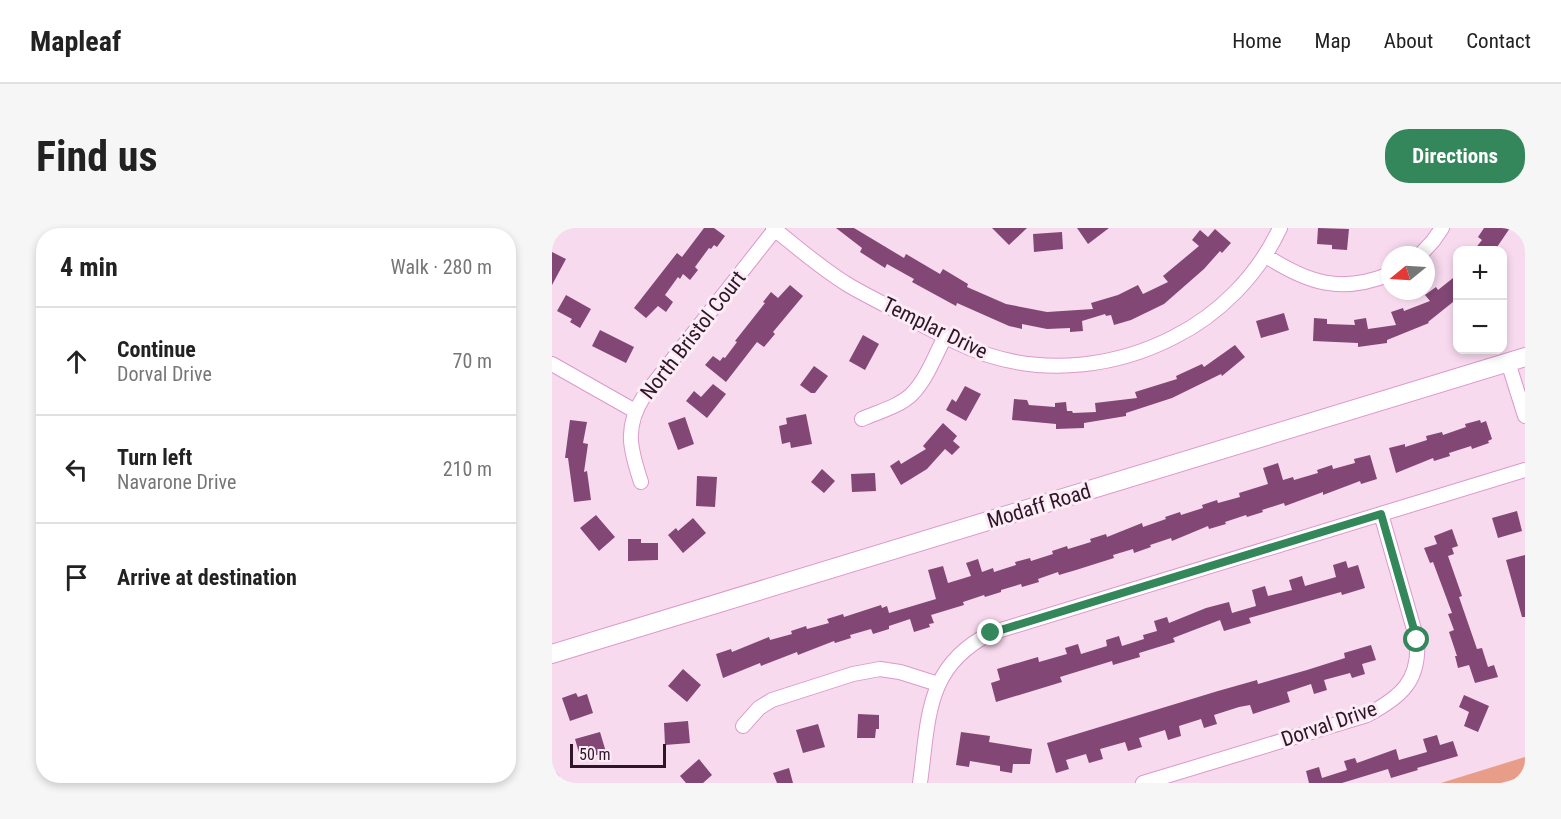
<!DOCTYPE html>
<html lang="en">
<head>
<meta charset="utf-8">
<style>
  body { margin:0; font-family:"Roboto Condensed",sans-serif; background:#f6f6f6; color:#222 }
  .controls { position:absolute; right:18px; top:18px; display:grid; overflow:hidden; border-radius:12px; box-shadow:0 3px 9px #0003 }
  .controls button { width:54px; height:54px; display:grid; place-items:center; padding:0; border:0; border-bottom:2px solid #e0e0e0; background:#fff; color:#222; font:30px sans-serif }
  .compass { position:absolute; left:829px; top:18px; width:54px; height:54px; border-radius:50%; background:#fff; box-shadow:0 3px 9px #0003; rotate:252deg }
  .scale { position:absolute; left:18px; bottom:15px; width:96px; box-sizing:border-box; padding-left:6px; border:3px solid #2e1528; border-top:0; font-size:16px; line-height:21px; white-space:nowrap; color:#2e1528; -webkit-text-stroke:4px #fbecf6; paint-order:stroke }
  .stop { position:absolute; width:18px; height:18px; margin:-14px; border:4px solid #33875a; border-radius:50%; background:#fff }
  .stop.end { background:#33875a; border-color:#fff; box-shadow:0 2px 6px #0008 }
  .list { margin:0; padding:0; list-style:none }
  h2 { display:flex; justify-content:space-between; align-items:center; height:78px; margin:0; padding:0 24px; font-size:26px }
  h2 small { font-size:20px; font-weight:400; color:#767676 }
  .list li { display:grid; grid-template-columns:39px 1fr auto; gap:18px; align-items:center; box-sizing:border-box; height:108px; padding:0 24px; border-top:2px solid #e0e0e0 }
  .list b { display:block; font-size:22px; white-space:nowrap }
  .list p { margin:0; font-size:20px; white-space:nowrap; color:#767676 }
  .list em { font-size:20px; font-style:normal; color:#767676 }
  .icon { flex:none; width:33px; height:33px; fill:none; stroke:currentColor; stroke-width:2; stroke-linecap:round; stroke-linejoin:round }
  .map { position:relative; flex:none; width:973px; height:555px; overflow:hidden; border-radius:24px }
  header { display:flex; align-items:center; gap:36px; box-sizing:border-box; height:84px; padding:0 30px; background:#fff; border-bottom:2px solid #e0e0e0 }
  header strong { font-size:28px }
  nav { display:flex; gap:33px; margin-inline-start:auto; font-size:21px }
  .intro { display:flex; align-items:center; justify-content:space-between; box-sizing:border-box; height:144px; padding:0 36px }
  h1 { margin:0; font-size:42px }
  .button { padding:15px 27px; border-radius:24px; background:#33875a; color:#fff; font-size:21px; font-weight:700 }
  main { display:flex; gap:36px; padding:0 36px }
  aside { flex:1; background:#fff; border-radius:24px; box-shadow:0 3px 9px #0003 }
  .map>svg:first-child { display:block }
  .forest { fill:#e89d88 }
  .building { fill:#834775 }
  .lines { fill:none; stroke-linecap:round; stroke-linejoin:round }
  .minor-casing { stroke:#dc99cb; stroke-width:16 }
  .tertiary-casing { stroke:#dc99cb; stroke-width:20 }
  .minor { stroke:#fff; stroke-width:14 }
  .tertiary { stroke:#fff; stroke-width:18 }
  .route { stroke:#33875a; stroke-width:8 }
  .labels { text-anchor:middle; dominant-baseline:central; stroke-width:6; stroke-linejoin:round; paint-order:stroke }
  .street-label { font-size:21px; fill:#2e1528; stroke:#fbecf6 }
</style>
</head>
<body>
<header>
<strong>Mapleaf</strong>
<nav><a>Home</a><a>Map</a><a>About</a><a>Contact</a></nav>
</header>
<div class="intro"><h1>Find us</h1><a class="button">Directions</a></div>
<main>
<aside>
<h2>4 min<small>Walk · 280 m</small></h2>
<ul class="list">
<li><svg class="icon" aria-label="ahead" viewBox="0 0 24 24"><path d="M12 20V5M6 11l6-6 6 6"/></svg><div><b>Continue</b><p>Dorval Drive</p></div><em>70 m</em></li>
<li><svg class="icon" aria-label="left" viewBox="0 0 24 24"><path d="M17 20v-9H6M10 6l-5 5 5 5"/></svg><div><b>Turn left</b><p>Navarone Drive</p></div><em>210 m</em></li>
<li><svg class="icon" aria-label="arrive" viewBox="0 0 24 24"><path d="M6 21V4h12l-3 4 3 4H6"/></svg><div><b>Arrive at destination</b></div></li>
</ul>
</aside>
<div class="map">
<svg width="973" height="555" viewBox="0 0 973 555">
  <rect width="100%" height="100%" fill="#f7daee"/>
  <path class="forest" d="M973,529V548L949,555H889Z"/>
  <path class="building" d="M152,0H162L173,8L165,19L162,17L159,21L157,20L143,39L146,42L138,52L131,46L128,51L126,49L113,67L121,74L114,84L106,78L94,90L82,80L125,25L130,29Z
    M284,0H302L352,30L354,26L388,46L391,41L416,56L415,59L454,76L495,84L541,81L539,75L566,67L586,57L591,66L616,54L611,48L647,18L640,12L648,2L656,9L663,1L679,15L670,25L668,23L652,41L612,76L579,92L562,97L559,87L554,88L553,86L530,93L531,103L518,104V100L495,101L470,96V101L457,98L405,75L404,78L360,54L362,51L335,36L333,40L308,24L310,20Z
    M440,0H475L457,17Z
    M525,0H557L536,16Z
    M766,0L797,1L795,22L780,21V17L765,16Z
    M932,0H958L943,22H922L930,12L926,9Z
    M510,4L511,21L482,24L481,6Z
    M0,24L14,31L0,57Z
    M906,46V70L876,94L877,95L835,112V115L806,119V115L761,113L762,90L775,91V96L803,97L802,92L814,90L816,101L844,97L839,84L851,80L852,83L878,73L873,67L884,59L886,62Z
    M238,57L251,68L221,104L223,106L212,119L205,114L174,154L153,137L161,128L168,133L171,129L173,130L185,114L183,113L213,75L211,74L219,64L226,70Z
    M14,67L39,81L28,100L18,94L20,91L5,83Z
    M732,85L737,102L709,110L704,93Z
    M48,102L82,119L74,135L40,118Z
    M311,107L327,116L313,142L297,133Z
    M683,117L693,129L670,148L669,146L620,170L574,185V188L532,195V200L504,201V196L460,192L462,171L475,172L477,177L503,179V175L514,174L515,183H520L521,185L544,184L543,175L585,170L583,164L625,151L624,148L650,136L652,139Z
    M262,138L276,148L263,165H259L248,157Z
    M161,156L174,166L155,190L134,173L142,163L149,169Z
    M413,158L429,166L414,193L394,182L400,171L404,174Z
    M254,186L260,216L239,220L238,214L230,216L227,198L235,196L234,190Z
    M133,189L142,216L126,222L116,195Z
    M18,192L35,194L31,215L36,216L32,244L35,243L39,272L22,274L16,230H13Z
    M928,192L929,195L934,193L940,211L936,213L937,215L920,221L919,218L897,225L898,228L882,233L881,230L844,245L837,220L853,216V219L875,212L874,208L890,204L891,207L914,199L913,196Z
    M391,195L405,208L401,213L408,219L400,227L393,221L375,241L349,257L338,238L347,232L349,236L374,221L371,218Z
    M818,227L825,251L809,256L808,253L771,267V264L733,278L732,275L710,282L711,284L695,289L694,287L673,294L674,296L657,301L656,298L620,313L619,310L598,317L599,319L582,325L581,321L561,327L562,330L524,342L507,347L506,344L486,351L487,354L470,359L469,356L449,362V364L433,369L432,367L411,374L412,377L379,387L382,395L377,396L378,399L362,404L358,391L337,398V401L321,406L319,401L298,407L299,410L283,415L282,413L246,427L245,424L209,438L208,435L171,450L164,426L179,421L180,424L217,409L218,412L240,406L239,403L254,398L255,401L277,395L275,391L291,386L292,389L329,377L330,380L335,378L337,385L384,371L376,342L391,338L396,355L419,348L414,335L426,331L430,344L441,340L442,344L464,337L463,334L478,330L479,333L501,326L500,323L515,318L516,321L539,314L538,311L554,306L555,309L590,295L591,299L614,291L613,289L628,284L629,287L651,280L650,277L665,272L666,275L688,269L687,265L716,256L711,240L726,235L731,252L741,249L742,252L766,245L765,242L780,237L781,241L803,235L802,231Z
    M270,241L283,253L272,265L259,254Z
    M323,245L324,263L300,264L299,246Z
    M145,248L165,249L163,279L144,278Z
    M965,283L970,303L946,310L940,290Z
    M44,287L63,309L47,323L28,300Z
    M141,290L154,305L131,325L116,307L124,300L126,303Z
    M900,301L906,318L900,320L902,326L896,328L910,368L907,369L925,421L930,420L936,439L942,437L946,449L923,455L917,437L906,440L903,428H905L897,404L902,402L896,386L900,385L881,334L878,335L872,320L885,316L882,308Z
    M76,311H89V315H106V332L76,333Z
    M973,327V389H970L954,332Z
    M794,333L796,340L806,337L813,360L790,367L789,364L697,390L699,395L672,403L668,392L621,410L623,414L587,425L588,429L561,437L560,433L508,449L510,454L444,474L439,455L448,452L445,441L486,429L487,434L515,426L513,420L526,416L529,426L555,418L554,412L567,408L570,418L592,411L591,407L605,403L602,393L615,389L617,395L654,380L677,374L680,385L704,378L700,362L713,358L716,368L740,362L737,352L750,348L753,358L784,349L781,337Z
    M819,417L824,432L810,436L813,446L800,450L798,445L772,452L775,462L762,466L759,456L735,464L738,474L701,486L698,477L687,479L662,487L665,496L652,500L649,491L627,498L629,508L616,512L613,502L587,510L590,519L576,523L573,514L548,521L551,531L537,535L534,526L514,532L517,541L504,545L495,515L666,463L705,452L706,456L755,442L793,430L792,425Z
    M131,441L149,457L135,474L116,458Z
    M24,465L26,469L35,466L41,485L18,493L10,470Z
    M912,467L937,478L926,504L912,498L917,484L907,479Z
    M306,486L327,487V501H324L323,510H305Z
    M136,493L138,515L113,517L112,495Z
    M266,496L273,519L251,525L244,502Z
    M48,504L54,524L29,532L23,511Z
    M409,504L438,508L437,514L480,521L478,536H461L460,545L448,543V538L418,533L417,539L404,537Z
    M885,507L888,517L901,513L906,528L865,540L866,542L839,550L836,541L790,555H757L754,543L767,539L770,550L795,542L792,533L803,530L805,535L844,521L847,532L875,524L871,511Z
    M147,531L160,547L151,555H134L128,548Z
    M237,540L241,555H225L221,545Z"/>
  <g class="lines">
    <g class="minor-casing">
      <path id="minor" d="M221,0C246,20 271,42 298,58C317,69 338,79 358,90C383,104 409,118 436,127C497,147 566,138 622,109C668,86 706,47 728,0
        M868,27L881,13L890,0
        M714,28C756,55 789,66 838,46
        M956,134L973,188
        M0,136L83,183
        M310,191C326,184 348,178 360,166C375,151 383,127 393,109
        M89,254C78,221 72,199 92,168L224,0
        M191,498L207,480L220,472L301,446L328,441L348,444L386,456
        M0,551L1,555
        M368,555C377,490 373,438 439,405L973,242
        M591,555L815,487C849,469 868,453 865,412L829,286"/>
    </g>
    <g class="tertiary-casing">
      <path id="tertiary" d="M0,426L973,129"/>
    </g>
    <use href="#minor" class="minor"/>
    <use href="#tertiary" class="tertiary"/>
  </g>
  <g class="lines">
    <path class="route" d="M439,405L829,286L865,412"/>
  </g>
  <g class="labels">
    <g class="street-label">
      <text transform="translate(383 100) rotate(26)">Templar Drive</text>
      <text transform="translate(141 107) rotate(-52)">North Bristol Court</text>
      <text transform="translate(487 278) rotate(-17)">Modaff Road</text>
      <text transform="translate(777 496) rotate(-19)">Dorval Drive</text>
    </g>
  </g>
</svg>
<div class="controls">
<button>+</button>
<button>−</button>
</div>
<svg class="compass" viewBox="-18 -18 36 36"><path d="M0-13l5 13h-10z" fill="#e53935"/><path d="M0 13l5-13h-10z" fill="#767676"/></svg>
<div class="scale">50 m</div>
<div class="stop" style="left:865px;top:412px"></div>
<div class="stop end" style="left:439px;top:405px"></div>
</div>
</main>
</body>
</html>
